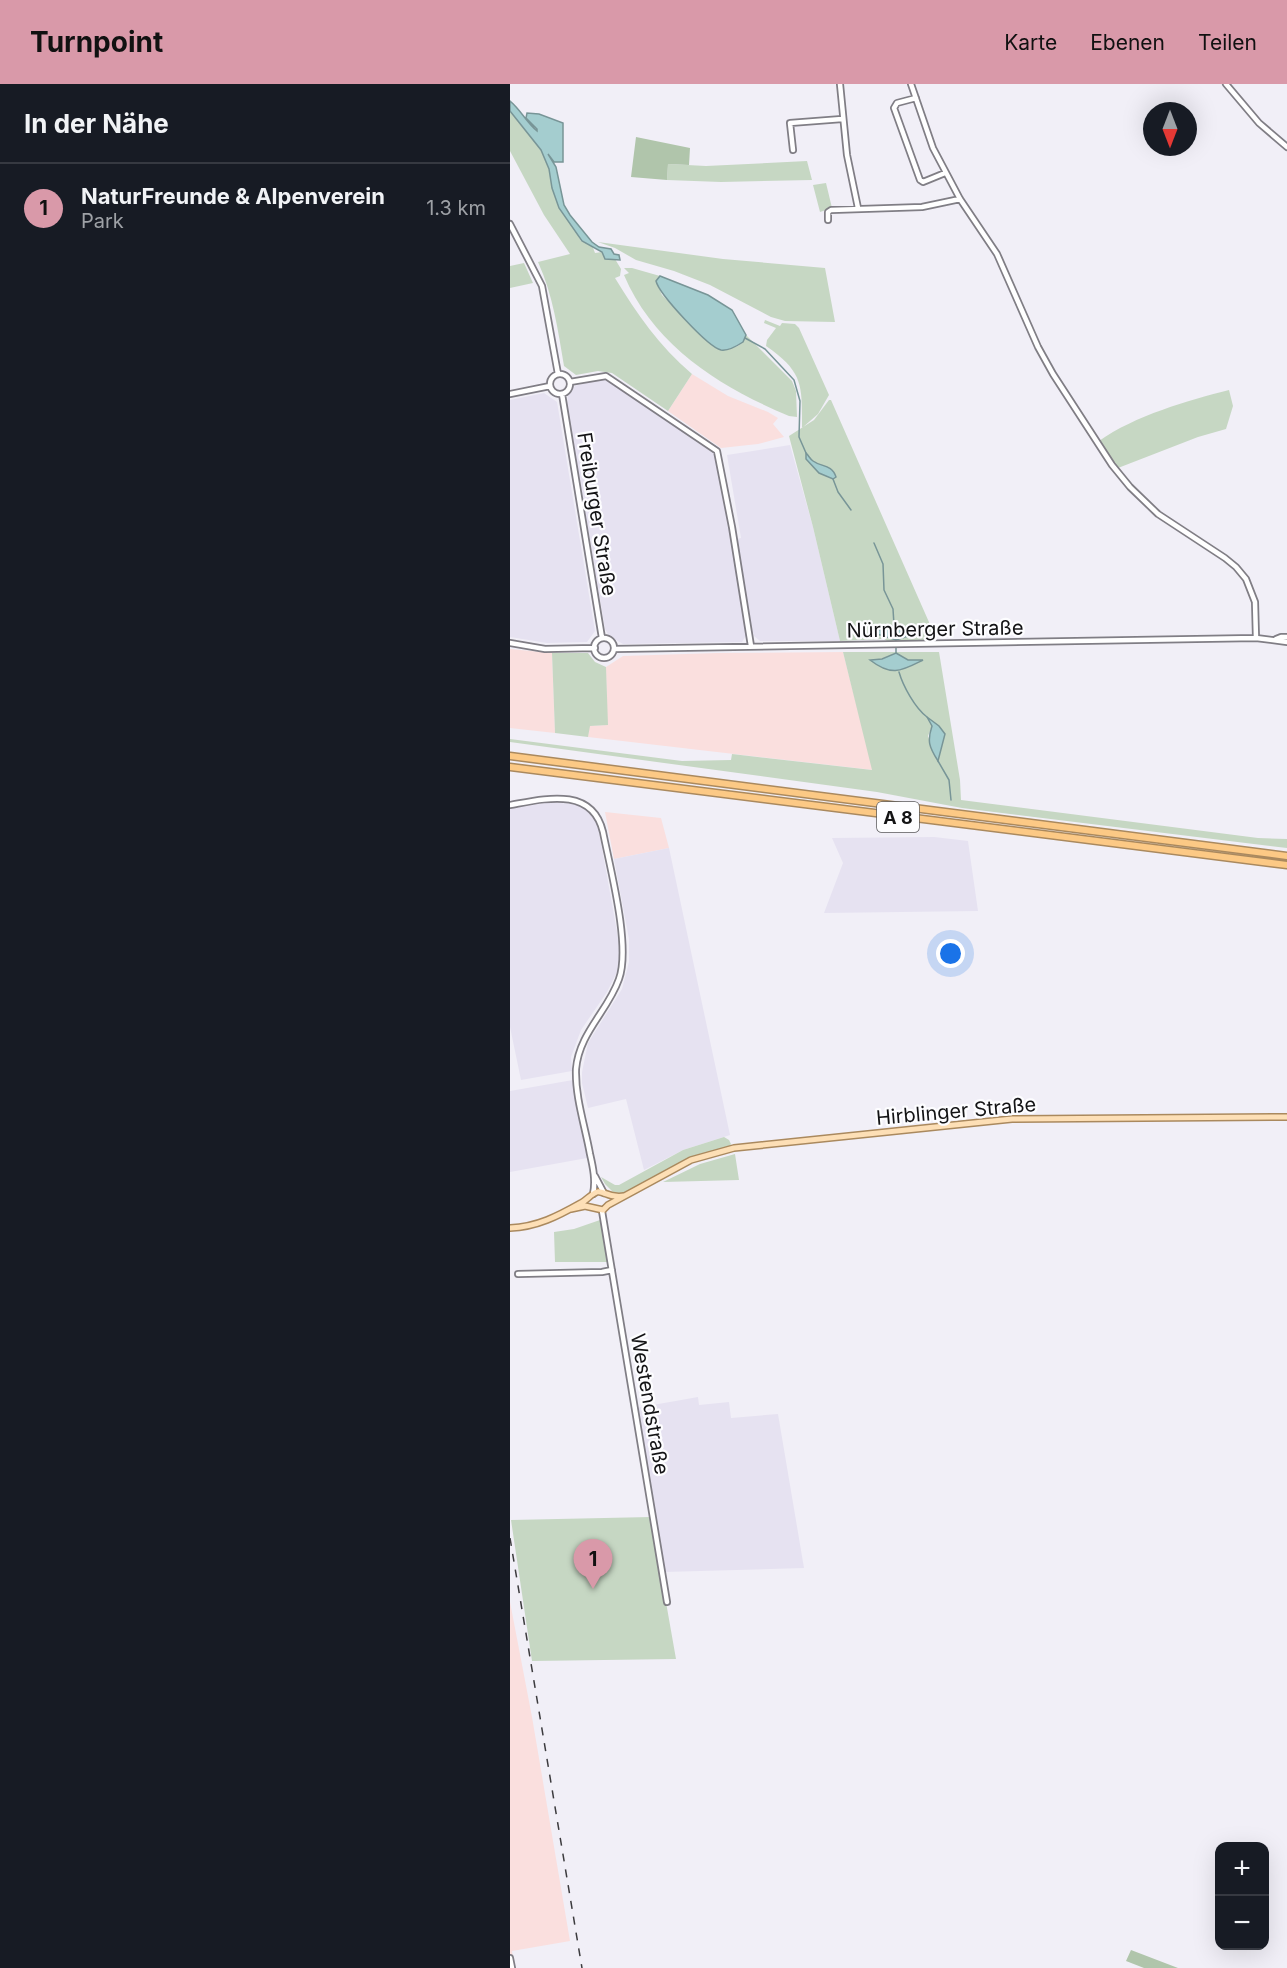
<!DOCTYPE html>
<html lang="de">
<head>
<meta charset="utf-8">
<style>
  body { margin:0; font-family:Inter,sans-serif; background:#242831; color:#f1f3f6 }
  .controls { position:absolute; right:18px; bottom:18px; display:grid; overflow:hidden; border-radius:12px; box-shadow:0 6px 24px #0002 }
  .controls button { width:54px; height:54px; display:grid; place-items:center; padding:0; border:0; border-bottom:2px solid #363941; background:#171b24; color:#f1f3f6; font:30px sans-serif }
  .compass { position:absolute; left:633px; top:18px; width:54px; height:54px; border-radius:50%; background:#171b24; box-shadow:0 6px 24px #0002; rotate:180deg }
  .you { position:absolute; left:441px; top:870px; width:21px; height:21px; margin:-15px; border:4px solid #fff; border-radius:50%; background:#1a73e8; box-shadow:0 0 0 9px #1a73e833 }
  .badge { display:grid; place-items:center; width:39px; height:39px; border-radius:50%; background:#d999a9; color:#111; font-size:20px; font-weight:700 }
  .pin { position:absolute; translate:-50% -50px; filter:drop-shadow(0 2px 3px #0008) }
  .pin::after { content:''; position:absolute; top:32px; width:21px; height:18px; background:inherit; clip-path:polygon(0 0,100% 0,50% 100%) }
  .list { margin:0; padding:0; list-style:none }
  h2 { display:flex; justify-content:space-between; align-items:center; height:78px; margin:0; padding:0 24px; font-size:26px }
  h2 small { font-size:20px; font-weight:400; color:#9ea1a6 }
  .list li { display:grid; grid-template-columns:39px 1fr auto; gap:18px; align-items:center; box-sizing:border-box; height:90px; padding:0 24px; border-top:2px solid #363941 }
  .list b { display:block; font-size:22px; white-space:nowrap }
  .list p { margin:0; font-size:20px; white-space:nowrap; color:#9ea1a6 }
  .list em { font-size:20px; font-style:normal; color:#9ea1a6 }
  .map { position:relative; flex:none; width:777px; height:1884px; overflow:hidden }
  header { display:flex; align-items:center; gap:36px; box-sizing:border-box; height:84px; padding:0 30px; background:#d999a9; color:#111 }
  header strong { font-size:28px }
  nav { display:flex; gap:33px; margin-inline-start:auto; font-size:21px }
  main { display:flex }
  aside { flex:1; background:#171b24 }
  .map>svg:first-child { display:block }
  .commercial { fill:#fadfde }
  .built { fill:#e6e2f1 }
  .green { fill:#c6d7c3; fill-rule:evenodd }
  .forest { fill:#b0c5ab }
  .water { fill:#a4cdcf; stroke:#789597; stroke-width:1.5 }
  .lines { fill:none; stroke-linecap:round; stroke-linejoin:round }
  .stream { stroke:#789597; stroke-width:1.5 }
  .minor-casing { stroke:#807e85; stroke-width:8 }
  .major-casing { stroke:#aa895e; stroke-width:8 }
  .highway-casing { stroke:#aa895e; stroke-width:9 }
  .minor { stroke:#fff; stroke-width:4.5 }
  .major { stroke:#fddfb6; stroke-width:5 }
  .highway { stroke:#fcc985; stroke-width:6 }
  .rail { stroke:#3c3b3e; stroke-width:1.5; stroke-dasharray:8 8; stroke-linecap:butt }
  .labels { text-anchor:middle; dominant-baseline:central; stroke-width:4.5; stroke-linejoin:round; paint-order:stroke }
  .shield { fill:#fdfdff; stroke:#59595b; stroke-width:1.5 }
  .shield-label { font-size:18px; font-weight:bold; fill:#131315 }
  .street-label { font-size:20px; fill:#131315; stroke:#fdfdff }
</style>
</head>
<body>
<header>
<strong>Turnpoint</strong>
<nav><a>Karte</a><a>Ebenen</a><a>Teilen</a></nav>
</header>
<main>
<aside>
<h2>In der Nähe<small></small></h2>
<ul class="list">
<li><span class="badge">1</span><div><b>NaturFreunde &amp; Alpenverein</b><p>Park</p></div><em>1.3 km</em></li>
</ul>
</aside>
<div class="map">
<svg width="777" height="1884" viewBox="0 0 777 1884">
  <rect width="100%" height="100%" fill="#f1eff7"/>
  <path class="commercial" d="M182,290L218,312L258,328L268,334L263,340L274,353L248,360L211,364L158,327Z
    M0,565L42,569L45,649L0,644Z
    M333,568L363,686L78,653L79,642L97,641L96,583L113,572L207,569Z
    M95,728L151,734L159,764L104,775Z
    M0,1518L22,1633L60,1857L2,1867L4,1884H0Z"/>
  <path class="built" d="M90,295L98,296L206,370L237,550L232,558L113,560L99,552L95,545L57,320L58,311L65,302Z
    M34,309L47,318L85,547L77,558L37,559L0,553V316Z
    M280,361L303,443L330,557H250L244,552L242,545L227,455L231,454L217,371Z
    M42,718L69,721L78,726L84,732L88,742L109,859L110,872L107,888L97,908L71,946L61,973L62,987L11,996L0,943V725Z
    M424,753L458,757L468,827L314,829L333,779L322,754Z
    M159,764L220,1051L173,1066L134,1086L116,1015L78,1024L72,999V988L78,959L112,905L119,878V855L104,775Z
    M63,996L77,1074L0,1088V1007Z
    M188,1313L189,1321L219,1318L221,1334L268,1330L294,1484L154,1488L126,1324Z"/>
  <path class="green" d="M0,27L31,66L39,85L42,104L71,157L82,161L85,169L92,168L95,175H105L111,185L110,192L105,194C127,230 149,262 182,290L158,327L102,289L88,287L66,291L54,282C48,246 43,211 28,178L60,170L34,131L0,67Z
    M297,77L302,96L211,98L157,96L158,80L196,82Z
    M316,99L322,124L310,128L303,101Z
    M88,158L213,175L315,184L325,238L275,237L261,233L200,201L164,187L126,176L105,164Z
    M14,179L23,199L0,204V182Z
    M114,184H122L150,192L146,197L152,211L203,262L215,266L228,262L233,258L236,251L282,297L286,307L287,333L279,332C210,303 144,262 114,191L119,189Z
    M255,236L270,242L272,239L285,240L289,244L319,311L308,330L292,344C292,302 294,288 256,262L257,256L266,244L254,239Z
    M719,306L723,322L716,345L688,353L608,384L589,357C624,332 679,316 719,306Z
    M319,316H321L426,554L424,557H377L374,555L330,557L303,443L279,352L304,336ZM384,541L404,545L407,550L386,556L371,551L359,549C367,544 376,546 384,541Z
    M333,568H429L450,696L451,716L748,754L777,755V764L452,724L367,708L0,658V655L172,677L221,676L222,670L362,686ZM422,642L435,650L427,676L418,652Z
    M42,569H78L85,578L96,583L98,641L80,642L78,653L45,649Z
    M214,1053L219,1056L221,1060L219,1063L190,1070L169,1079L114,1109L106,1111L95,1100L91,1093L105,1101H109L173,1066Z
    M225,1070L229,1096L153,1098L190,1080Z
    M90,1136L98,1178H45L44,1148L64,1145Z
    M141,1433L166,1575L22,1577L1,1436Z"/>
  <path class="forest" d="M126,53L180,64L179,81L158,80L157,96L121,93Z
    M621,1866L668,1884H634L616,1877Z"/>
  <path class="water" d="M0,17C11,26 16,38 27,47V45L16,34L17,29L29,30L53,39V78H44L38,70L46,83L54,121L60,131L82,158L89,163L101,165L104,170L109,171L110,176L95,175L92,168L72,157L49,124L42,104L39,85L31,66L0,27Z
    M150,192L198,211L222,226L236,251L233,258C227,262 218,267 211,266C198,263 149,210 146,197Z
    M296,369C299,372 300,375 303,377C311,383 322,380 326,393L323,395L309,389L296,375Z
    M384,541L404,545L408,549L386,556L371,551L358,550C367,544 375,546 384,541Z
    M386,569L398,576H413C391,587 382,593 360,576L372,575Z
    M417,633L429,642L435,650L428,677C419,663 417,657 422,642Z"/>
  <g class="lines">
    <path class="stream" d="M235,254L255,265L284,296L290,317L289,353L296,369
      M323,395L328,408L341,426
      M364,459L373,480L374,506L383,525L384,541
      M386,556V569
      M389,588C393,602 405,624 417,633
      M428,677L439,696L441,716"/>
    <g class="minor-casing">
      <path id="minor" d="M330,0L337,71L348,124
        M401,0L423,64L450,115L487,170L528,263L543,290L602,381L620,403L648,430L715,474L726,483L736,495L745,518L746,554
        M716,0L749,39L777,63
        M406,14L387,19L384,24L410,96L413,98L435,89
        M283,66L280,39L332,35
        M318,136V128L321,126L412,123L450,115
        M0,140L32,202L48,290
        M40 300a10 10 0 1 1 20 0a10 10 0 1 1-20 0Z
        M60,298L96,292L207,367L222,443L241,562
        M0,310L40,302
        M52,310L92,554
        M84 564a10 10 0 1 1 20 0a10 10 0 1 1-20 0Z
        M766,555L771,553H777
        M0,559L35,565L85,564
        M104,565L746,554L777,558
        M0,721C34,715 82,702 93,748C100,784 121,862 109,895C98,927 69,949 66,985C65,1013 75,1042 80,1070C83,1083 86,1097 83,1110
        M85,1092L94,1109
        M92,1127L157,1518
        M8,1190L92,1188L102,1186
        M0,1874L2,1884"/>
    </g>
    <g class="major-casing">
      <path id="major" d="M61,1125L75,1122L93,1126L98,1121L181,1076L224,1064L502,1035L777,1033
        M0,1144C27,1143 48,1132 71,1119C77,1116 81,1110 87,1108C93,1106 100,1115 114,1112"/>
    </g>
    <g class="highway-casing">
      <path id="highway" d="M0,672L777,772
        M0,683L777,781"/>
    </g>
    <use href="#minor" class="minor"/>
    <use href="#major" class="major"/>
    <use href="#highway" class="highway"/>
    <path class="rail" d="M0,1454L72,1884"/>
  </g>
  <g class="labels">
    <rect class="shield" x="367" y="718" width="42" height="30" rx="4.5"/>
    <g class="shield-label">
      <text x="388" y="733">A 8</text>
    </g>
    <g class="street-label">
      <text transform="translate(87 430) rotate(81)">Freiburger Straße</text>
      <text transform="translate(425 545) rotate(-1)">Nürnberger Straße</text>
      <text transform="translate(446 1027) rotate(-5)">Hirblinger Straße</text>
      <text transform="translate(140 1320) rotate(80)">Westendstraße</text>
    </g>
  </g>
</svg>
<div class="controls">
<button>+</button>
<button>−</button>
</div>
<svg class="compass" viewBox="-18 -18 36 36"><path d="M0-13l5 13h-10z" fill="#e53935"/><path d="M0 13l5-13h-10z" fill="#9ea1a6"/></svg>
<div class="you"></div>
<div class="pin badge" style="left:83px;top:1505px">1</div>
</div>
</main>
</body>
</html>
